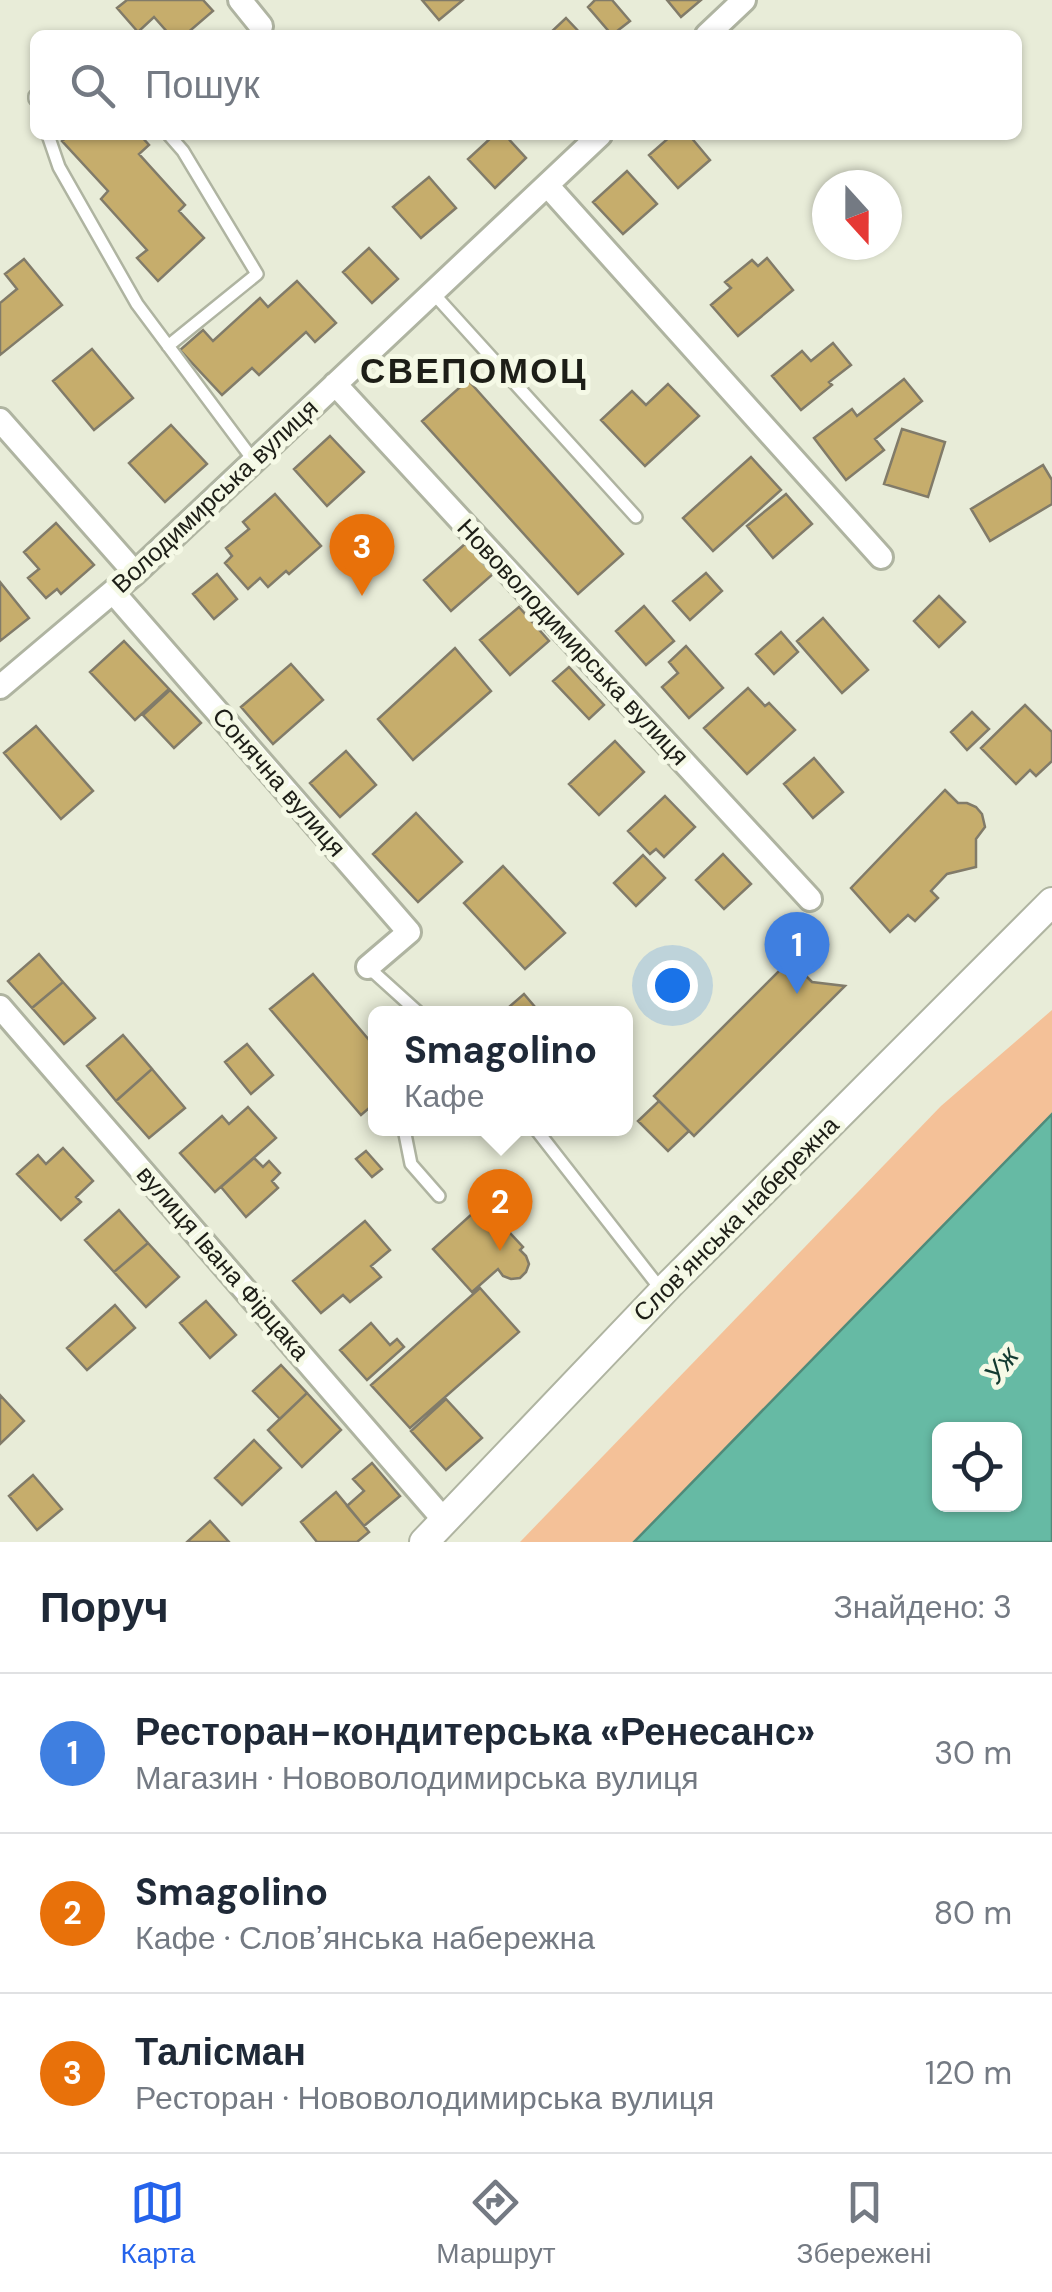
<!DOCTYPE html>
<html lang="uk">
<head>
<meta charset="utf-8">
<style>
  body { margin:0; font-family:"DM Sans",sans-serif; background:#f2f2f3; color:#1f2937 }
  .controls { position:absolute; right:30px; bottom:30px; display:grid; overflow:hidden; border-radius:15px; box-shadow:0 2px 8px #0004 }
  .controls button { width:90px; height:90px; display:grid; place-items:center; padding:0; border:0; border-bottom:2px solid #e0e1e3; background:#fff; color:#1f2937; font:50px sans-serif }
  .compass { position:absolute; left:812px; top:170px; width:90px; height:90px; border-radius:50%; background:#fff; box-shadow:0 2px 8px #0004; rotate:159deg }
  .you { position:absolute; left:672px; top:985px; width:35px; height:35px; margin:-25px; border:8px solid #fff; border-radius:50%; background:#1a73e8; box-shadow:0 0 0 15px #1a73e833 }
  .badge { display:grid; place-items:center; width:65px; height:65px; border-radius:50%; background:#2563eb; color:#fff; font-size:32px; font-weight:700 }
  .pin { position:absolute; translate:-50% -82px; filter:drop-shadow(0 2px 5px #0008) }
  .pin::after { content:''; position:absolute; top:52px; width:35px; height:30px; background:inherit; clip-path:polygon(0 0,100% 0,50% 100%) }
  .popup { position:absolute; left:368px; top:1006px; width:265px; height:130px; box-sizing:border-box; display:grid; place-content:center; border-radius:15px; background:#fff; filter:drop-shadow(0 2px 8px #0005); font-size:32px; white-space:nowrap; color:#747a83 }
  .popup b { font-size:38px; color:#1f2937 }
  .popup::after { content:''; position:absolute; left:50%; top:100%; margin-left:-20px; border:20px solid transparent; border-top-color:#fff }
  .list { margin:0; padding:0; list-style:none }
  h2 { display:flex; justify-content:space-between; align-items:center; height:130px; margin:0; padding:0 40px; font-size:42px }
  h2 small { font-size:32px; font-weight:400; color:#747a83 }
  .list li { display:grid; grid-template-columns:65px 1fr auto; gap:30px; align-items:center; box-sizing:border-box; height:160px; padding:0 40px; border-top:2px solid #e0e1e3 }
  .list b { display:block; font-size:38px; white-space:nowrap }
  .list p { margin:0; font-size:32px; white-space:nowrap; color:#747a83 }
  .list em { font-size:32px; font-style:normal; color:#747a83 }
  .icon { flex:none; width:55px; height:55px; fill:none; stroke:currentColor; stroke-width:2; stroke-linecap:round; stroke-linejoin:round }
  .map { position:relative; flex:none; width:1052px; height:1542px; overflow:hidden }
  .search { position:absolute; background:#fff; box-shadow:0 2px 8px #0004; left:30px; right:30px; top:30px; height:110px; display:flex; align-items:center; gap:25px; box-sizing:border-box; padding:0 35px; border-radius:15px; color:#747a83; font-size:38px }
  .sheet { height:610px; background:#fff }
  nav { display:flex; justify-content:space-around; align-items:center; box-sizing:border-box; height:140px; border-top:2px solid #e0e1e3; background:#fff; font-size:28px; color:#747a83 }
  nav a { display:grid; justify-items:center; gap:5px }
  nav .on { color:#2563eb }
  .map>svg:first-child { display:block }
  .green { fill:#f4c198 }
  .water { fill:#66baa4; stroke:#508b7a; stroke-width:2.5; fill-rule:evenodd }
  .building { fill:#c6ad6c; stroke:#817b69; stroke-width:2.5 }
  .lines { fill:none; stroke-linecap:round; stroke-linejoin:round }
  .service-casing { stroke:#afb4a1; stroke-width:16 }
  .minor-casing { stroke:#afb4a1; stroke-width:28 }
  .tertiary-casing { stroke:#afb4a1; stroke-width:32 }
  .service { stroke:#fff; stroke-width:11 }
  .minor { stroke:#fff; stroke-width:22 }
  .tertiary { stroke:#fff; stroke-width:28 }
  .labels { text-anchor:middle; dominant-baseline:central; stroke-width:10; stroke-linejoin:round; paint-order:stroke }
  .street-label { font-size:25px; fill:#1d1e17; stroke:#f5f9e6 }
  .water-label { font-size:28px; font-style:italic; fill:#123a30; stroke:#f5f9e6 }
  .district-label { font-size:35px; font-weight:bold; letter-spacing:2.5px; fill:#1d1e17; stroke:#f5f9e6 }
</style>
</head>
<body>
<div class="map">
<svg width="1052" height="1542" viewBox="0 0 1052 1542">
  <rect width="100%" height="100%" fill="#e8ecd8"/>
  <path class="green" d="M1052,1010V1114L634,1542H520L941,1106Z"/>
  <path class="water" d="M1052,1114V1542H634ZM940,1430H1014V1504H940Z"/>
  <path class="building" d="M127,0H203L213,11L185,35H170L154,17L138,32L117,8Z
    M422,0H463L439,20Z
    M595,0H612L630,21L612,35L588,7Z
    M667,0H701L681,17Z
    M566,18L582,35H548Z
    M69,135H140L149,145L139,154L185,205L179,211L204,238L158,281L137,258L147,250L101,199L108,191L62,141Z
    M494,135H505L526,158L495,188L468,159Z
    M672,135H689L710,160L678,188L649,155Z
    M627,171L657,204L623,234L593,202Z
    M429,177L456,208L421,238L393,207Z
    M369,248L398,279L372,303L343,272Z
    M767,258L793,290L738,336L711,305L731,288L725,282L752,260L758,266Z
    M24,259L62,305L0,355V303L17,289L5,274Z
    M297,281L336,323L315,342L306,332L259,375L252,368L222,395L180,350L203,330L213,341L260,298L268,307Z
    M833,343L851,365L829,382L832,385L801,410L772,376L802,351L811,361Z
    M92,349L133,398L94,430L53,381Z
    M904,379L922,401L875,439L884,450L846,480L814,438L852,409L857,416Z
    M468,380L623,554L578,594L422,421Z
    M668,384L699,416L645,466L601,420L632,391L646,405Z
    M171,425L207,464L165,502L129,463Z
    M902,429L945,442L928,497L884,484Z
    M330,436L364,472L327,506L294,469Z
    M751,457L781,490L713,551L683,518Z
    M1043,465L1052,480V504L990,541L971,509Z
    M275,494L321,546L289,574L286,571L268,587L260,578L248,589L225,563L232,556L226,548L249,529L243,522Z
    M786,494L812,524L773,558L747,526Z
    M56,523L94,565L61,594L57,589L46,598L28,578L39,569L24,552Z
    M466,543L493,574L451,611L424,580Z
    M706,573L722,591L690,620L673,601Z
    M217,574L237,599L214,619L193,594Z
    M0,582L29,618L0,641Z
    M939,596L965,622L939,647L914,621Z
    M644,606L674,641L646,665L616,631Z
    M519,607L549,641L510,675L480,640Z
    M823,618L868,670L842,693L797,641Z
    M781,632L798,652L774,674L756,654Z
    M124,641L169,689L135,720L90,672Z
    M686,646L723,688L689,718L662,687L678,673L669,662Z
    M455,648L491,691L413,760L378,719Z
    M291,664L323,700L273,744L241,707Z
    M569,667L604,705L589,719L553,681Z
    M748,688L765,706L769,703L795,730L747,774L704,728Z
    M170,690L201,723L174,748L143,715Z
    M1025,705L1052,732V761L1036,776L1030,770L1016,784L981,748Z
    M972,712L989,729L967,750L951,732Z
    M36,726L93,791L61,819L4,753Z
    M615,741L644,772L599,815L569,784Z
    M346,751L376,785L340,817L310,783Z
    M814,758L843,792L813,818L784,784Z
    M945,790L958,803H967L976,807L982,814L985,827L976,839V867L947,874L931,891L938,898L915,921L908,915L890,932L851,888Z
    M665,796L695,827L664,857L656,849L650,854L628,831Z
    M416,813L462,862L418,902L373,854Z
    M723,854L751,884L724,909L696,880Z
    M643,855L665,878L636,906L614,883Z
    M503,866L565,933L525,969L464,903Z
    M39,954L63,982L32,1008L8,981Z
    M790,960L812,982L845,986L694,1136L654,1096Z
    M313,974L375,1047V1103L361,1115L270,1009Z
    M63,982L95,1018L64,1044L32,1008Z
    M524,994L541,1014H501Z
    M123,1035L152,1069L116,1101L87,1066Z
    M247,1044L273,1075L251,1094L225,1062Z
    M152,1069L185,1108L149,1138L116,1101Z
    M659,1101L689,1131L668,1151L638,1121Z
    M248,1107L276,1138L215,1192L180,1153L222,1116L229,1124Z
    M63,1148L93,1181L76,1197L81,1202L61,1220L17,1174L38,1155L46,1164Z
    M366,1151L382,1169L372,1177L356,1159Z
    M254,1158L263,1167L269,1161L280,1173L272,1181L278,1188L246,1217L221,1187Z
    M483,1204L523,1247L520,1250L526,1256L529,1264L526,1272L520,1278L511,1279L503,1276L498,1269L472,1292L433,1249Z
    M119,1210L148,1243L114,1272L85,1240Z
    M365,1221L390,1250L371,1266L381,1277L350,1302L343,1295L321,1313L293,1281Z
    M148,1243L179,1277L146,1307L114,1272Z
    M480,1288L519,1332L410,1428L371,1385Z
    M206,1301L236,1335L210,1358L180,1323Z
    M115,1305L135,1328L87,1370L67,1348Z
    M371,1323L390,1345L397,1339L404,1347L367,1380L340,1350Z
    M281,1365L307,1393L280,1419L253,1391Z
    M307,1393L341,1430L302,1467L268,1430Z
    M0,1395L24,1421L0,1444Z
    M446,1399L482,1438L446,1470L411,1431Z
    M254,1440L281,1468L242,1505L215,1478Z
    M372,1463L400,1496L364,1526L347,1506L364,1491L353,1479Z
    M33,1475L62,1509L37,1530L9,1496Z
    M336,1492L369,1532L357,1542H317L301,1522Z
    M210,1521L229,1542H187Z"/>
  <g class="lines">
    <g class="service-casing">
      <path id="service" d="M35,96V99
        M48,135L59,167L137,304L254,461
        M433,293L636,517
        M168,346L257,274L183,151L169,135
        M368,967L420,1014
        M409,1128L405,1134L411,1164L439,1196
        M535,1128L663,1292"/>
    </g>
    <g class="minor-casing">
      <path id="minor" d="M240,0L261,26
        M707,35L744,0
        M547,185L881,557
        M335,384L810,899
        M0,420L135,573
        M113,592L409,932L368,967
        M0,687L135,573L600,135
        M0,1007L444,1520"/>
    </g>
    <g class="tertiary-casing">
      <path id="tertiary" d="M424,1542L671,1283L1052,902"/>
    </g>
    <use href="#service" class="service"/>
    <use href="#minor" class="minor"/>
    <use href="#tertiary" class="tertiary"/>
  </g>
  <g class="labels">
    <g class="street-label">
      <text transform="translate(215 496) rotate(-43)">Володимирська вулиця</text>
      <text transform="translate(573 642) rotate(47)">Нововолодимирська вулиця</text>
      <text transform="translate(279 782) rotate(49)">Сонячна вулиця</text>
      <text transform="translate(736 1219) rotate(-45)">Словʼянська набережна</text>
      <text transform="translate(223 1263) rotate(49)">вулиця Івана Фірцака</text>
    </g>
    <g class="water-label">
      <text transform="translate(1001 1365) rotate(-52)">Уж</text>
    </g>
    <g class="district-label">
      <text x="474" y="371">СВЕПОМОЦ</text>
    </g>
  </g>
</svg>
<div class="controls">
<button><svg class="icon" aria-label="locate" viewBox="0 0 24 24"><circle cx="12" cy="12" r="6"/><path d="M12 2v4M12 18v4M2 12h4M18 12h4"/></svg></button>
</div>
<svg class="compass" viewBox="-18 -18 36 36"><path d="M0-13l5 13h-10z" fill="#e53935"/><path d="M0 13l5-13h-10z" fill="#747a83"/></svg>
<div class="you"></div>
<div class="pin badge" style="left:797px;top:994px;background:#3f7fe0">1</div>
<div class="pin badge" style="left:500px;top:1251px;background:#e8710a">2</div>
<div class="popup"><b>Smagolino</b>Кафе</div>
<div class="pin badge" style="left:362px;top:596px;background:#e8710a">3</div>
<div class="search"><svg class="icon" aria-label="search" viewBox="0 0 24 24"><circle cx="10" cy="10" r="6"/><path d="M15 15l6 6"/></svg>Пошук</div>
</div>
<section class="sheet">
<h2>Поруч<small>Знайдено: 3</small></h2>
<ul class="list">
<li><span class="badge" style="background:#3f7fe0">1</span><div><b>Ресторан-кондитерська «Ренесанс»</b><p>Магазин · Нововолодимирська вулиця</p></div><em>30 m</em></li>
<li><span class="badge" style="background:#e8710a">2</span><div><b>Smagolino</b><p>Кафе · Словʼянська набережна</p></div><em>80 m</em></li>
<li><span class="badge" style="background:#e8710a">3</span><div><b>Талісман</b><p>Ресторан · Нововолодимирська вулиця</p></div><em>120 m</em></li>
</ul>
</section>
<nav>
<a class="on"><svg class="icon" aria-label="map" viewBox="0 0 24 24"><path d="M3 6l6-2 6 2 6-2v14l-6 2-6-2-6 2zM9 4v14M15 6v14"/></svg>Карта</a>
<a><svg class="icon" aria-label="directions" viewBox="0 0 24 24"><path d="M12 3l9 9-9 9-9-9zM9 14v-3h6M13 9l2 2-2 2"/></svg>Маршрут</a>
<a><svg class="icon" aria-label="saved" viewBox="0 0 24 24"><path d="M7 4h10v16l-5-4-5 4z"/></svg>Збережені</a>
</nav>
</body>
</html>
